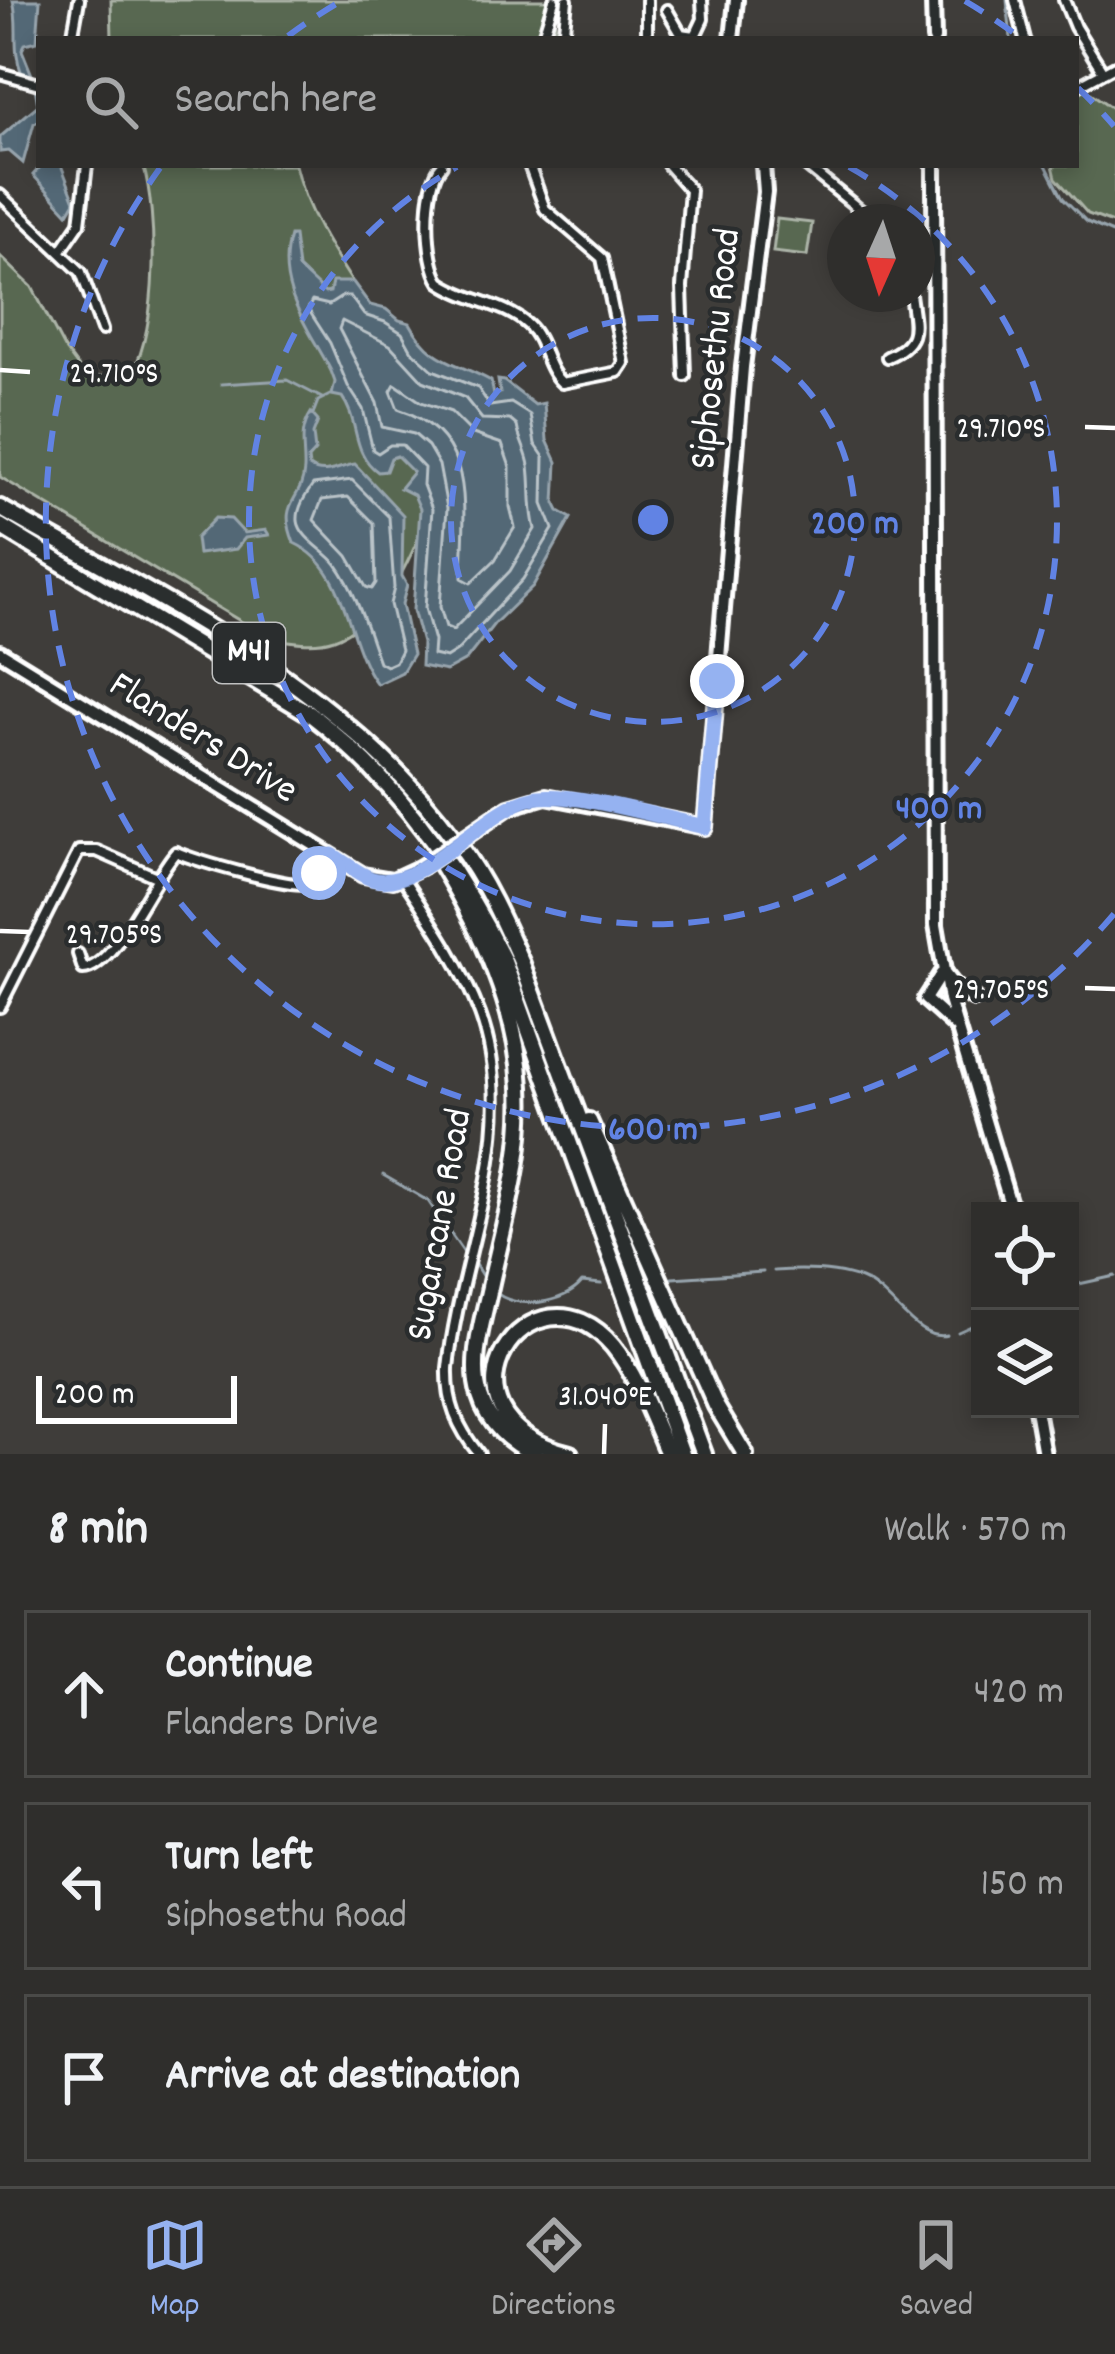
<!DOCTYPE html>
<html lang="en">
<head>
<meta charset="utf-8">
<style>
  body { margin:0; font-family:Dekko,sans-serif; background:#3b3a38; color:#f1f3f6 }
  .controls { position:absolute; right:36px; bottom:36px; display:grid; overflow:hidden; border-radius:0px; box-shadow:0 6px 18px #0003 }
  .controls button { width:108px; height:108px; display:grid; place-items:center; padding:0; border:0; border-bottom:3px solid #4a4a48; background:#2f2e2c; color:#f1f3f6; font:60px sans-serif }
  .compass { position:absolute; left:827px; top:204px; width:108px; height:108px; border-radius:50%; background:#2f2e2c; box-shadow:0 6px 18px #0003; rotate:183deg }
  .scale { position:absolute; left:36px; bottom:30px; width:201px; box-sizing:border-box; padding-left:12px; border:6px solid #fff; border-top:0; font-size:33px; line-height:42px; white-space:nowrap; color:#fff; -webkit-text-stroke:9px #2a2d2e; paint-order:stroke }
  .stop { position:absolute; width:36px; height:36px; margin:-27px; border:9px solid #95b2f1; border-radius:50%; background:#fff }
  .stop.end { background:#95b2f1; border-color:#fff; box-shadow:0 3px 12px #0008 }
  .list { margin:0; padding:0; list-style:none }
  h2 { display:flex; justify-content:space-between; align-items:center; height:156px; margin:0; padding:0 48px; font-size:51px }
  h2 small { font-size:39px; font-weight:400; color:#a7a8a9 }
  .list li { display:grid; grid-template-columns:78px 1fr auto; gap:36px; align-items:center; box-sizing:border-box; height:168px; margin:0 24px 24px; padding:0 24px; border:3px solid #4a4a48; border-radius:0px }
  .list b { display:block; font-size:45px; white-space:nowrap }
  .list p { margin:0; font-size:39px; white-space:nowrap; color:#a7a8a9 }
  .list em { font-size:39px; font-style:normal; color:#a7a8a9 }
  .icon { flex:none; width:66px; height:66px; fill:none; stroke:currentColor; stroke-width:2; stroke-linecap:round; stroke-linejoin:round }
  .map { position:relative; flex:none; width:1115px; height:1454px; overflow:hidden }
  .search { position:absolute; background:#2f2e2c; box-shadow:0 6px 18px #0003; left:36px; right:36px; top:36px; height:132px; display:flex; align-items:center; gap:30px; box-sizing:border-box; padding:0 42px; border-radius:0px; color:#a7a8a9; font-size:45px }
  .sheet { height:732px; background:#2f2e2c }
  nav { display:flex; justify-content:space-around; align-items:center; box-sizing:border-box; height:168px; border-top:3px solid #4a4a48; background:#2f2e2c; font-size:33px; color:#a7a8a9 }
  nav a { display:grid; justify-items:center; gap:6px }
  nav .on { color:#95b2f1 }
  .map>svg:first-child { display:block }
  .green { fill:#596851; stroke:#acb4a8; stroke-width:3 }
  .water { fill:#526876; stroke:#97a4ad; stroke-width:3 }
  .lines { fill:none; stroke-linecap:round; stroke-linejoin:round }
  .shore { stroke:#bac3c8; stroke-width:3 }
  .stream { stroke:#97a4ad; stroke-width:3 }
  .street-casing { stroke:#fff; stroke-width:16 }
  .secondary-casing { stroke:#fff; stroke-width:20 }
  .highway-casing { stroke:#fff; stroke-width:22 }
  .street { stroke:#2a2d2e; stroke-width:8 }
  .secondary { stroke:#2a2d2e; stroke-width:10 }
  .highway { stroke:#2a2d2e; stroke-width:14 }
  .secondary-bridge-casing { stroke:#fff; stroke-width:20; stroke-linecap:butt }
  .secondary-bridge { stroke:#2a2d2e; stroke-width:10 }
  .route { stroke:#95b2f1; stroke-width:15 }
  .ticks { fill:none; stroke:#fff; stroke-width:4.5 }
  .ring { fill:none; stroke:#6183e4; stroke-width:6; stroke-dasharray:21 15 }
  .labels { text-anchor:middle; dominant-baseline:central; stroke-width:9; stroke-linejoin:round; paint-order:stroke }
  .shield { fill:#2a2d2e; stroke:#bfc0c0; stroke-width:3 }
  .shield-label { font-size:36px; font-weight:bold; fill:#fff }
  .street-label { font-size:39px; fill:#fff; stroke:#2a2d2e }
  .ticks-label { font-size:30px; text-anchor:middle; fill:#fff; stroke:#2a2d2e; stroke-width:9; stroke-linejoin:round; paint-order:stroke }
  .centre { fill:#6183e4; stroke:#2a2d2e; stroke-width:6 }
  .ring-label { font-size:36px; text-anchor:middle; font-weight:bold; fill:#6183e4; stroke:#2a2d2e; stroke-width:9; stroke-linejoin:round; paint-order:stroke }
</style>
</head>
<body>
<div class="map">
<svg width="1115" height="1454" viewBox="0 0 1115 1454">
  <rect width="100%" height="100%" fill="#3f3d3a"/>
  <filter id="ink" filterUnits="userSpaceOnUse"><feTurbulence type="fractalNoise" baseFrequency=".00833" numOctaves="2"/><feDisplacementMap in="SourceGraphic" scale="24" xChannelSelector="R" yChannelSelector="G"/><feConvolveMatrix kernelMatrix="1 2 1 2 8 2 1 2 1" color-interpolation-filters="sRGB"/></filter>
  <g filter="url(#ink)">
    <path class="green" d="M111,0H553L556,39H112Z
      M1085,89L1115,110V224L1088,214L1056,178L1053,165H1076V94Z
      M143,165H295C310,229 354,280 386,335C394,348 431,481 431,496C431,517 401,579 387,596C345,643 328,650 267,637L0,477V256L32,287L64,348L82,372L97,377L132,372C158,330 158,212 143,165Z
      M777,219L812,223L807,256L773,252Z"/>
    <path class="water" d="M13,0H40L37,41L25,44L22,50L34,80L22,74C11,47 20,27 13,0Z
      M38,105L39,121L34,123L23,163L9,151L0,152V137Z
      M42,165H61L75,201L68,213L33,175Z
      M290,236H294L298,268L325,293L330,292L332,282H353L370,305L386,309L399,320L410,323C431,363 455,361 491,381L494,395L500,393L498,380L504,381L535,405L544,403L547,440L557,462L555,503L559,511L571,518L533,586L494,624L466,660L446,671L421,666L422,643L413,610L420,509L414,495L400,488L413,472L397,456L391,458L386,471L378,472C351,453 360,422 342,397L332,395L335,382L331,371C309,328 274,288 290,236Z
      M311,413L318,421L313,434L315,451L308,459L309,467C325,478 339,466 355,464L403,515L402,576L407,585L402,604L413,654L402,672L377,684C345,643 350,569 294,543C277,500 302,503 304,470C305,448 298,433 311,413Z
      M215,518L231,519L244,533L266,530L269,535L245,538L236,549L198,554L196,538Z"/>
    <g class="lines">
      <path class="shore" d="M343,296H350L364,315L385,322L402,333L412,351L433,370L478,388L490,406L511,403L530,415L535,444L544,457L543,504L553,529L523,579L457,651L446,658L433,655L434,641L425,608L432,509L423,485L424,468L402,445H390L378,453L373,450L363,409L348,386L330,343L308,309L312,301L329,305Z
        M342,321L390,345L423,381L465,398L482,419L510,420L517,426C519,440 528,454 529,466C532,488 529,507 535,529L510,571L453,630L446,627L440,607L447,508L439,465L428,446L414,434L382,427L377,403L339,329Z
        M395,384L421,402L451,412L473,434L502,444L510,467V507L515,527L495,560L471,583L462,578C463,510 479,435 398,409L391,391Z
        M352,480L389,517L394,588L390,604L401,650L395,662L386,666L379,662C367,629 357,593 336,564C326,551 300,538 298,521C297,507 306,495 313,485Z
        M348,497L374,523L376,583L372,589L366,587L348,556L314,520L322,500Z"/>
      <path class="stream" d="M1007,0L1011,39
        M34,83L38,105
        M1046,165L1063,198L1087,222L1115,234
        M221,384L287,380L322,398
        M313,414L318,401L332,394
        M383,1175L428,1201L464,1253
        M474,1263L486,1282
        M774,1271C801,1269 835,1269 861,1279C892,1291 916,1343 947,1335
        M672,1278L763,1272
        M1070,1286L1115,1276
        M494,1291C515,1311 565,1304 582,1282L601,1284
        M958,1332L980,1322"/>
      <g class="street-casing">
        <path id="street" d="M647,0V39
          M1015,0L1025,39
          M1064,0L1075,27L1103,72
          M667,10L681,34L695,36L703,19L702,0
          M72,39L79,0
          M542,39L554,0
          M563,39L567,0
          M0,73L39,84
          M1076,87L1115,66
          M442,165C423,184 425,261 440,282C467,301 504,303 528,325C545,341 545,368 562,383L618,372L624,363L602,258L545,209L529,165
          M668,165L690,190L682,287L685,376
          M805,165L875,222
          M0,195L81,272L102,330
          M60,252L80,223L87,165
          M887,357C922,342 914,326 910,294
          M402,877C431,921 461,964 480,1014C523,1131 460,1251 448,1368C447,1403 457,1427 479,1454
          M78,954L83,969C115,968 153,877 176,852C194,860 291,889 307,883C318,878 326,865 333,855
          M0,1007L79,851H97L156,877"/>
      </g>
      <g class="secondary-casing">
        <path id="secondary" d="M933,0L934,39
          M732,39L736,0
          M934,165L936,925L949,1000L1012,1211
          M0,652L363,875L393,880L421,867
          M468,835L509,807L546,796L705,827L743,367L765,192L763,165
          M941,974L925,999L956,1027
          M945,974L956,988L974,999
          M1036,1409L1044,1454"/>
      </g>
      <g class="highway-casing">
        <path id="highway" d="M0,508C164,602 344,686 457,843C485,880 504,923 522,964L704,1454
          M0,526L310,714C395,779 456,864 503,959L682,1454
          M441,864C482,932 517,1008 521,1087C525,1155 504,1222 490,1287C483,1320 469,1362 480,1396C488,1423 510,1443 535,1454
          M589,1121L716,1406L745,1454
          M570,1454C417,1416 533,1251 613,1346C638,1377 652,1418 668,1454"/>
      </g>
      <use href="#street" class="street"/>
      <use href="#secondary" class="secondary"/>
      <use href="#highway" class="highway"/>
      <g class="secondary-bridge-casing">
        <path id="secondary-bridge" d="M421,867L468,835"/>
      </g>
      <use href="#secondary-bridge" class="secondary-bridge"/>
    </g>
  </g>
  <g class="lines" filter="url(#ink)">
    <path class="route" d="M319,873L332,855C345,863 358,874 372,879C420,894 484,808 533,798C570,790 663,818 705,827L717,681"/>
  </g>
  <path class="ticks" d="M0,370L30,372M1085,427L1115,428M0,931L30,932M1085,988L1115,989M604,1454L605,1424"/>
  <g class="ring">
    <circle cx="653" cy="520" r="202"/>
    <path d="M849 167A404 404 0 1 1 457 167"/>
    <path d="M1114 914A606 606 0 0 1 160 168M288 36A606 606 0 0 1 341 1M965 1A606 606 0 0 1 1018 36M1078 88A606 606 0 0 1 1114 126"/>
  </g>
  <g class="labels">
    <rect class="shield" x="213" y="623" width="72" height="60" rx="9"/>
    <g class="shield-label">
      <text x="249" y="653">M41</text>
    </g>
    <g class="street-label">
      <text transform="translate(718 349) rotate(-84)">Siphosethu Road</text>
      <text transform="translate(202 740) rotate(32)">Flanders Drive</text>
      <text transform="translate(442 1225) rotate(-80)">Sugarcane Road</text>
    </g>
  </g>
  <g class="ticks-label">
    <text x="114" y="382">29.710°S</text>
    <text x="1001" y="437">29.710°S</text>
    <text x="114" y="943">29.705°S</text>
    <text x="1001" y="998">29.705°S</text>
    <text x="605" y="1405">31.040°E</text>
  </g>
  <circle cx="653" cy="520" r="18" class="centre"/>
  <g class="ring-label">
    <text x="855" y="533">200 m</text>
    <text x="939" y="818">400 m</text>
    <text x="653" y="1139">600 m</text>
  </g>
</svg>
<div class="controls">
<button><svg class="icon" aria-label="locate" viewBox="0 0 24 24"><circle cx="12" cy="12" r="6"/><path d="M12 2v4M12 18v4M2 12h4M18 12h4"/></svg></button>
<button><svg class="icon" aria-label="layers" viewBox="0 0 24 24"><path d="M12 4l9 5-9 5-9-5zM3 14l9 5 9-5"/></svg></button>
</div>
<svg class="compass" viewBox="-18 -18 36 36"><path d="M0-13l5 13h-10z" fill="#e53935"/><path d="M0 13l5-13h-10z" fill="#a7a8a9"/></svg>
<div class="scale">200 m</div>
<div class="stop" style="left:319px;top:873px"></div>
<div class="stop end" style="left:717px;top:681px"></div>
<div class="search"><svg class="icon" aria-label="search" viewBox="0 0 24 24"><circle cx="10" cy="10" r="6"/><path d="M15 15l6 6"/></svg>Search here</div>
</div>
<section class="sheet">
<h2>8 min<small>Walk · 570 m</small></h2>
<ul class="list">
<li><svg class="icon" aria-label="ahead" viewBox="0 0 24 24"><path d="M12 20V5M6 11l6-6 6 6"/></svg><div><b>Continue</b><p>Flanders Drive</p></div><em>420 m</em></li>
<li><svg class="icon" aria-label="left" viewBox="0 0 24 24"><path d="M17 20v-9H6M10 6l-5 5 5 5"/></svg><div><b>Turn left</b><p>Siphosethu Road</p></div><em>150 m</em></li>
<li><svg class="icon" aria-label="arrive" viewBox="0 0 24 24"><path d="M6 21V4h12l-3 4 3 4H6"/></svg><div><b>Arrive at destination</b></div></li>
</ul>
</section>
<nav>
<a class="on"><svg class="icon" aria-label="map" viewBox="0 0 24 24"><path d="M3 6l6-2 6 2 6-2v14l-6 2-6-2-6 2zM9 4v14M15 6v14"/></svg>Map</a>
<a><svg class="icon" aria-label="directions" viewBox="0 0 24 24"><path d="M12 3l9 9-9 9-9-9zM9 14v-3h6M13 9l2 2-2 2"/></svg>Directions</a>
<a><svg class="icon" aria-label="saved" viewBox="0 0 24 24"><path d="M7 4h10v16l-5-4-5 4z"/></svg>Saved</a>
</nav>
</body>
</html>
